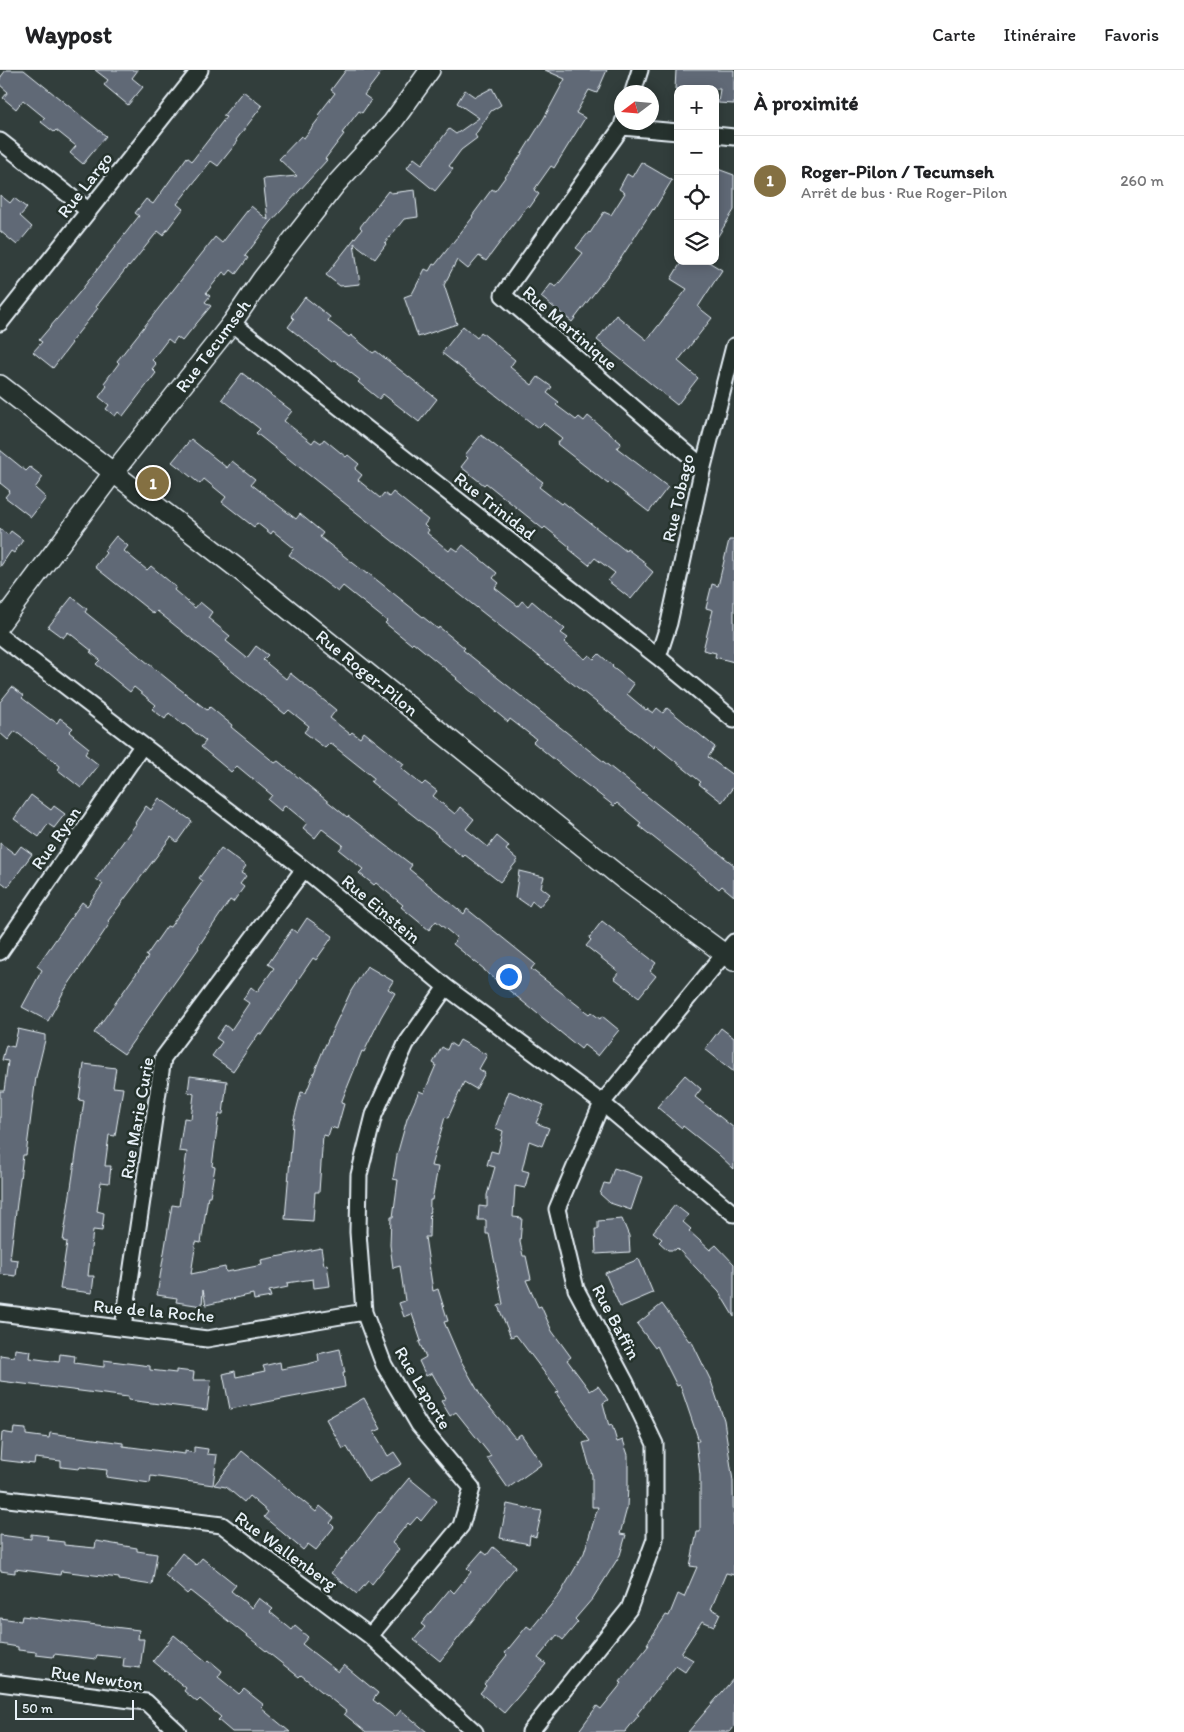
<!DOCTYPE html>
<html lang="fr">
<head>
<meta charset="utf-8">
<style>
  body { margin:0; font-family:Itim,sans-serif; background:#f6f6f6; color:#202124 }
  .controls { position:absolute; right:15px; top:15px; display:grid; overflow:hidden; border-radius:10px; box-shadow:0 2px 12px #0003 }
  .controls button { width:45px; height:45px; display:grid; place-items:center; padding:0; border:0; border-bottom:1px solid #e0e0e0; background:#fff; color:#202124; font:25px sans-serif }
  .compass { position:absolute; left:614px; top:15px; width:45px; height:45px; border-radius:50%; background:#fff; box-shadow:0 2px 12px #0003; rotate:254deg }
  .scale { position:absolute; left:15px; bottom:12px; width:119px; box-sizing:border-box; padding-left:5px; border:2px solid #e8f1f8; border-top:0; font-size:14px; line-height:18px; white-space:nowrap; color:#e8f1f8; -webkit-text-stroke:4px #26332d; paint-order:stroke }
  .you { position:absolute; left:508px; top:906px; width:18px; height:18px; margin:-12px; border:4px solid #fff; border-radius:50%; background:#1a73e8; box-shadow:0 0 0 8px #1a73e833 }
  .badge { display:grid; place-items:center; width:32px; height:32px; border-radius:50%; background:#847042; color:#fff; font-size:16px; font-weight:700 }
  .pin { position:absolute; translate:-50% -50%; border:2px solid #fff; box-shadow:0 1px 5px #0006 }
  .list { margin:0; padding:0; list-style:none }
  h2 { display:flex; justify-content:space-between; align-items:center; height:65px; margin:0; padding:0 20px; font-size:21px }
  h2 small { font-size:16px; font-weight:400; color:#757577 }
  .list li { display:grid; grid-template-columns:32px 1fr auto; gap:15px; align-items:center; box-sizing:border-box; height:90px; padding:0 20px; border-top:1px solid #e0e0e0 }
  .list b { display:block; font-size:19px; white-space:nowrap }
  .list p { margin:0; font-size:16px; white-space:nowrap; color:#757577 }
  .list em { font-size:16px; font-style:normal; color:#757577 }
  .icon { flex:none; width:28px; height:28px; fill:none; stroke:currentColor; stroke-width:2; stroke-linecap:round; stroke-linejoin:round }
  .map { position:relative; flex:none; width:734px; height:1662px; overflow:hidden }
  header { display:flex; align-items:center; gap:30px; box-sizing:border-box; height:70px; padding:0 25px; background:#fff; border-bottom:1px solid #e0e0e0 }
  header strong { font-size:24px }
  nav { display:flex; gap:28px; margin-inline-start:auto; font-size:18px }
  main { display:flex }
  aside { flex:1; background:#fff }
  .map>svg:first-child { display:block }
  .building { fill:#616976; stroke:#e8f1f8 }
  .lines { fill:none; stroke-linecap:round; stroke-linejoin:round }
  .minor-casing { stroke:#e8f1f8; stroke-width:19 }
  .tertiary-casing { stroke:#e8f1f8; stroke-width:22 }
  .minor { stroke:#26332d; stroke-width:15 }
  .tertiary { stroke:#26332d; stroke-width:19 }
  .labels { text-anchor:middle; dominant-baseline:central; stroke-width:5; stroke-linejoin:round; paint-order:stroke }
  .street-label { font-size:18px; fill:#e8f1f8; stroke:#26332d }
</style>
</head>
<body>
<header>
<strong>Waypost</strong>
<nav><a>Carte</a><a>Itinéraire</a><a>Favoris</a></nav>
</header>
<main>
<div class="map">
<svg width="734" height="1662" viewBox="0 0 734 1662">
  <rect width="100%" height="100%" fill="#323e3c"/>
  <filter id="ink" filterUnits="userSpaceOnUse"><feTurbulence type="fractalNoise" baseFrequency=".02" numOctaves="2"/><feDisplacementMap in="SourceGraphic" scale="10" xChannelSelector="R" yChannelSelector="G"/><feConvolveMatrix kernelMatrix="1 2 1 2 8 2 1 2 1" color-interpolation-filters="sRGB"/></filter>
  <g filter="url(#ink)">
    <path class="building" d="M6,0H24L106,66L83,94L70,83L76,76L56,60L54,62L41,52L45,48L23,30L16,39L3,28L8,22L0,15V8Z
      M95,0H138L132,8L143,17L128,35L104,15L108,10Z
      M346,0H383L364,25L371,30L362,43L359,41L342,63L344,64L325,89L327,90L271,152L245,186L248,188L236,204L231,200L227,205L223,202L206,223L210,226L205,232L211,236L182,271L177,267L173,273L168,269L152,290L156,294L152,299L156,303L123,346L118,342L115,346L106,339L109,335L99,327L107,316L104,313L119,293L117,291L215,167L222,173L251,136L268,150L263,109L297,106L279,89L301,66L304,68L320,47L318,45L335,23L331,20Z
      M545,0H607L597,23L589,20L576,43L585,48L554,98L551,96L534,120L539,124L530,137L528,135L486,191L479,186L468,199L457,190L444,215L457,254L418,267L404,227L412,224L425,199L429,201L433,194L435,195L473,147L472,146L492,119L495,121L519,88L544,48L565,9Z
      M676,0H734V34L718,33L720,19H675Z
      M492,18L501,35L491,41L475,65L477,68L461,80L449,96L453,99L435,121L407,98L414,88L422,94L449,59L456,64L479,48L457,33L465,20L475,27Z
      M243,21L262,36L236,70L238,71L218,96L211,91L177,134L183,139L163,165L158,161L129,197L128,196L96,237L98,238L71,272L72,273L53,298L33,282L42,272L39,270L79,223L139,146L135,143L146,129L153,134L187,87L192,91L226,47L223,46Z
      M641,92L672,110L654,140L653,139L621,188L572,252L541,227L551,214L556,217L583,183L576,178L589,162L590,163L604,142L611,145L625,123L619,119L627,104L632,107Z
      M715,98L734,105V140L715,171Z
      M415,120L418,147L404,149L385,173L386,174L375,189L354,173L360,214L340,216L326,205L362,159L360,157L388,121L391,123Z
      M0,125L10,133L14,128L27,138L20,146L32,157L17,175L0,161Z
      M682,191H707L722,200L698,237L712,248L678,291L698,308L677,335L597,270L616,245L647,270L687,219L671,209Z
      M305,227L330,247L328,251L349,267L351,265L373,283L376,281L437,329L419,352L383,324L379,329L358,312L360,310L334,290L332,292L288,257L294,249L291,246Z
      M463,256L477,268L481,262L515,290L510,297L532,315L538,307L552,317L547,323L559,332L556,335L576,350L579,347L584,351L588,346L621,373L617,378L668,417L649,442L610,412L608,414L557,374L562,368L543,353L538,358L442,283Z
      M242,303L292,341L284,351L312,373L315,369L321,373L324,369L346,387L348,385L359,394L355,399L362,405L358,410L380,428L384,423L389,427L393,422L428,450L424,455L429,460L427,463L449,481L452,477L458,481L463,475L497,503L493,508L499,513L495,518L518,536L522,531L528,536L532,531L565,559L561,563L568,568L564,572L585,589L589,585L594,589L599,584L613,596L612,597L634,614L627,624L646,640L647,639L653,643L657,638L663,643L667,638L715,677L708,687L734,706V716L722,732L699,714L701,712L655,675L654,678L256,363L260,359L222,329Z
      M481,365L543,412L539,417L561,434L563,432L626,481L627,479L646,493L645,495L653,502L631,529L608,511L615,503L595,488L589,495L569,479L570,477L545,457L543,459L486,413L484,415L461,397L468,388L465,385Z
      M191,369L227,398L232,391L255,409L251,414L296,449L300,444L323,463L320,467L367,504L368,503L438,559L439,557L465,578L463,580L498,608L734,795V826L722,816L719,819L639,756L641,753L617,733L614,736L578,708V709L533,672L536,669L510,649L508,652L490,637L456,609L457,608L413,572L411,574L385,553L387,551L343,516L338,522L289,485L294,478L273,461L271,464L257,453L254,457L222,432L226,427L204,409L200,414L172,392Z
      M0,380L26,401L30,397L43,407L35,418L46,428L31,447L5,427L10,421L0,413Z
      M0,459L8,465L11,461L23,470L14,483L11,481L0,497Z
      M116,466L128,476L124,481L147,500L151,496L176,517L174,520L195,538L200,532L212,542L208,548L230,566L226,571L247,588L256,576L268,585L263,590L286,609L290,603L336,640L330,648L350,664L352,662L360,668L364,662L404,694L401,698L422,715L425,712L437,721L433,726L455,744L460,737L474,749L466,759L488,777L497,766L509,776L506,780L518,790L500,812L465,785L463,787L437,766L438,765L371,712L374,708L330,673L325,678L304,662L309,656L289,640L285,644L157,541L154,544L95,497L106,483L104,481Z
      M729,470H734V592L715,587L716,583L703,580L713,540L706,538L712,514L718,516Z
      M72,527L87,539L85,542L176,616L207,640L210,637L232,655L231,657L275,693L278,691L347,747L348,746L412,795L409,799L464,844L467,839L535,894L531,899L589,944L591,942L600,949L602,946L619,960L598,986L584,975L581,979L484,900V899L453,874L457,868L436,851L429,860L401,837L403,835L376,813L374,815L359,803L363,799L339,780L343,775L322,759L315,768L303,758L307,753L285,735L281,741L268,730L272,725L237,696L231,702L201,677L206,671L184,654L183,655L169,643L165,649L152,639L156,635L134,617L130,622L96,594L100,590L90,582L92,581L68,562L63,568L48,557Z
      M12,617L24,626L22,628L51,650V649L57,653L60,648L73,658L69,662L89,678L85,684L99,695L81,718L58,700L60,696L15,661L8,670L0,663V632Z
      M31,725L51,740L54,736L65,744L54,758L48,754L39,767L14,749Z
      M159,728L192,751L177,772L171,767L108,851L110,853L64,921L48,951L22,937L42,900L37,896L82,832L87,836L103,814L96,809L136,754L135,753L146,736L151,740Z
      M0,773L15,784L21,776L32,784L8,817L0,811Z
      M221,778L246,796L241,803L246,806L240,814L244,817L233,832L230,830L198,877L199,878L124,984L94,963L148,887L146,886L167,856L170,857L203,811L199,808Z
      M519,801L544,807L541,817L550,824L539,837L532,831L529,836L519,829L515,828Z
      M307,848L333,866L316,890L313,888L297,911L298,912L262,965L259,963L233,1001L212,986L222,972L216,968L225,955L231,960L249,933L243,929L251,917L257,922L274,898L268,894L292,859L297,863Z
      M602,851L656,893L650,901L656,906L639,927L614,908L619,902L586,876L591,870L589,868Z
      M367,896L393,911L388,919L395,923L381,947L364,982L362,981L341,1033L344,1034L337,1059L331,1057L328,1066L323,1065L319,1122H315L313,1151L285,1149L293,1053L301,1022L306,1023L324,978L351,921Z
      M721,958L734,968V1002L705,979Z
      M18,959L45,965V970L36,1007L26,1085H23L10,1189L18,1190L16,1206L0,1204V1021H4L8,991L2,990L6,975L14,977Z
      M460,970L487,985L479,999L485,1003L476,1019L464,1012L448,1048L445,1047L431,1096L438,1097L432,1130H430L429,1167H425L433,1221L438,1219L448,1251L444,1252L460,1289L482,1328L515,1368L521,1364L542,1394L508,1418L487,1388L491,1386L456,1342L450,1346L441,1331L446,1328L432,1303L426,1306L419,1291L426,1287L419,1272L421,1271L412,1244L404,1247L399,1233L405,1231L400,1196L393,1198L390,1175L391,1147H393L398,1110L393,1109L397,1085L407,1049L419,1021L424,1023L436,995L433,993L442,977L447,980L450,973L456,977Z
      M84,994L116,998L113,1017L123,1018L115,1066L109,1065L105,1096H111L109,1113L101,1112L97,1141L104,1143L102,1161L93,1160L88,1206H94L92,1223L60,1219L67,1172L63,1171L84,1031L79,1030Z
      M685,1005L701,1019L695,1027L734,1058V1099L717,1083L683,1056L682,1058L657,1037Z
      M190,1006L227,1011L223,1044H219L212,1096L215,1097L210,1126H208L201,1173L196,1172L191,1204L225,1197L226,1202L237,1200L262,1195L261,1190L321,1178L324,1195L327,1194L330,1216L314,1218L313,1209L287,1213L288,1217L269,1221L271,1227L254,1230L253,1224L206,1235L203,1220L202,1236L176,1232L177,1228L157,1225L172,1135L179,1136L187,1082L179,1081L184,1048L191,1049L194,1024L188,1022Z
      M509,1021L544,1035L536,1053L549,1058L542,1076L529,1071L522,1100L529,1102L525,1118L515,1116L513,1147L522,1148L520,1172L523,1186H526L531,1209L526,1210L538,1237L541,1236L552,1261L571,1287L567,1290L590,1321L598,1316L608,1330L603,1333L609,1356L612,1355L617,1372L623,1370L628,1385V1415L627,1438L620,1464L626,1465L620,1485L593,1528L575,1549L578,1552L563,1570L557,1565L538,1588L546,1594L504,1643L480,1623L486,1616L484,1614L507,1585L505,1583L527,1556L531,1559L560,1524L584,1483L598,1437H592V1405L583,1373L590,1371L556,1323L559,1322L516,1265L511,1267L498,1236L503,1234L489,1164H486V1150H478L479,1136L487,1137V1125L495,1097L487,1095L491,1081L498,1083L503,1061L495,1058Z
      M614,1098L642,1107L631,1140L610,1133L600,1124L604,1113L609,1114Z
      M675,1135L688,1145L683,1152L691,1159L689,1161L710,1180L716,1175L734,1194V1247L719,1222L677,1178L675,1180H668L659,1172L662,1169L653,1162Z
      M622,1149L629,1166L630,1182L596,1184L595,1159H598V1151Z
      M639,1189L653,1223L620,1237L605,1203Z
      M662,1234L689,1271L691,1270L711,1311L724,1350L733,1411L734,1505L726,1503L711,1539L720,1543L714,1556L702,1551L681,1583L693,1590L685,1602L676,1596L637,1644L639,1645L625,1662H578L597,1636L601,1639L622,1613L620,1612L649,1575L647,1574L666,1545L669,1546L678,1524L684,1527L697,1497L690,1496L697,1462H700V1405L696,1371H699L680,1315L677,1316L657,1276L655,1278L637,1254Z
      M15,1279L31,1281L30,1288L59,1292L60,1284L75,1286L74,1293L104,1297V1290L150,1296V1300L176,1303V1300L194,1302L193,1310H211L207,1340L128,1330V1327L0,1311V1285L14,1287Z
      M340,1279L345,1303H343L345,1317L230,1339L223,1304L235,1301L236,1307L265,1301L263,1296L280,1292L281,1299L308,1294L319,1291L318,1284Z
      M364,1328L381,1359L374,1362L388,1386L394,1382L402,1394L368,1412L347,1377L343,1379L326,1349Z
      M14,1358L26,1359V1365L49,1368L50,1363L123,1373V1376L185,1384V1381L194,1383V1377L208,1379L207,1384L217,1385L213,1415L151,1406L150,1413L106,1407L107,1400L80,1397L79,1399L61,1397V1391L35,1388L34,1394L0,1390L2,1362L13,1364Z
      M242,1381L316,1442L320,1436L334,1448L330,1453L334,1457L316,1480L308,1474L303,1480L264,1447L268,1442L249,1426L244,1432L226,1417L214,1415Z
      M409,1408L437,1431L421,1451L417,1447L410,1455L408,1453L392,1473L399,1479L372,1514L368,1511L357,1524L331,1503L379,1442L380,1443Z
      M507,1434L542,1441L536,1467L530,1465L529,1474L500,1468Z
      M31,1464L48,1466L47,1470L64,1472V1475L95,1478L96,1471L137,1478V1481L157,1484L152,1515L119,1510V1508L61,1501L60,1505L15,1499V1503L0,1501V1465L31,1469Z
      M493,1477L516,1496L440,1591L414,1570L425,1557L421,1554L450,1519L454,1523L471,1502L467,1498L482,1481L487,1485Z
      M182,1483L196,1495L202,1488L236,1515L231,1521L252,1538L259,1528L273,1539L270,1542L292,1560L295,1556L308,1567L302,1574L325,1592L338,1602L344,1595L378,1623L373,1630L395,1647L401,1640L427,1662H366L344,1644L346,1641L301,1605L299,1607L190,1521L187,1524L165,1505Z
      M22,1546L139,1560L138,1569H144L140,1598L123,1596L124,1588L97,1585L96,1589L54,1584L53,1587L36,1585V1582L18,1580V1577L0,1574V1548L21,1551Z
      M174,1565L207,1592L209,1590L222,1601L218,1607L239,1624L244,1619L264,1635L261,1638L290,1662H232L218,1650L221,1647L200,1629L197,1632L184,1621L186,1618L153,1591Z
      M734,1608V1657L730,1662H688Z"/>
    <g class="lines">
      <g class="minor-casing">
        <path id="minor" d="M633,22L640,0
          M623,52L622,57L503,225L703,397
          M622,57L678,62
          M715,65L734,67
          M0,71L89,141
          M0,253L200,0
          M232,253L658,587L734,650
          M0,566L304,799L446,917L602,1033L734,1144
          M658,587L669,553L703,397L734,276
          M0,882L142,676
          M0,1243L207,1269L364,1242
          M123,1258L163,988L304,799
          M0,1428L222,1455L370,1566L475,1662
          M370,1566L461,1456L472,1418L419,1355L384,1295L364,1242L358,1162L359,1105L374,1045L406,974L446,917
          M0,1613L146,1632L178,1662
          M530,1662L629,1539L655,1469V1374L626,1313L576,1219L557,1139L602,1033L734,872"/>
      </g>
      <g class="tertiary-casing">
        <path id="tertiary" d="M0,315L242,502L623,809L734,891
          M0,554L113,403L232,253L262,209L336,114L392,53L430,0"/>
      </g>
      <use href="#minor" class="minor"/>
      <use href="#tertiary" class="tertiary"/>
    </g>
  </g>
  <g class="labels">
    <g class="street-label">
      <text transform="translate(85 115) rotate(-52)">Rue Largo</text>
      <text transform="translate(570 258) rotate(41)">Rue Martinique</text>
      <text transform="translate(213 276) rotate(-53)">Rue Tecumseh</text>
      <text transform="translate(678 428) rotate(-77)">Rue Tobago</text>
      <text transform="translate(495 436) rotate(38)">Rue Trinidad</text>
      <text transform="translate(367 603) rotate(39)">Rue Roger-Pilon</text>
      <text transform="translate(56 768) rotate(-55)">Rue Ryan</text>
      <text transform="translate(381 839) rotate(40)">Rue Einstein</text>
      <text transform="translate(137 1048) rotate(-80)">Rue Marie Curie</text>
      <text transform="translate(154 1241) rotate(5)">Rue de la Roche</text>
      <text transform="translate(616 1252) rotate(62)">Rue Baffin</text>
      <text transform="translate(423 1318) rotate(59)">Rue Laporte</text>
      <text transform="translate(286 1481) rotate(36)">Rue Wallenberg</text>
      <text transform="translate(97 1608) rotate(8)">Rue Newton</text>
    </g>
  </g>
</svg>
<div class="controls">
<button>+</button>
<button>−</button>
<button><svg class="icon" aria-label="locate" viewBox="0 0 24 24"><circle cx="12" cy="12" r="6"/><path d="M12 2v4M12 18v4M2 12h4M18 12h4"/></svg></button>
<button><svg class="icon" aria-label="layers" viewBox="0 0 24 24"><path d="M12 4l9 5-9 5-9-5zM3 14l9 5 9-5"/></svg></button>
</div>
<svg class="compass" viewBox="-18 -18 36 36"><path d="M0-13l5 13h-10z" fill="#e53935"/><path d="M0 13l5-13h-10z" fill="#757577"/></svg>
<div class="scale">50 m</div>
<div class="you"></div>
<div class="pin badge" style="left:153px;top:413px">1</div>
</div>
<aside>
<h2>À proximité<small></small></h2>
<ul class="list">
<li><span class="badge">1</span><div><b>Roger-Pilon / Tecumseh</b><p>Arrêt de bus · Rue Roger-Pilon</p></div><em>260 m</em></li>
</ul>
</aside>
</main>
</body>
</html>
